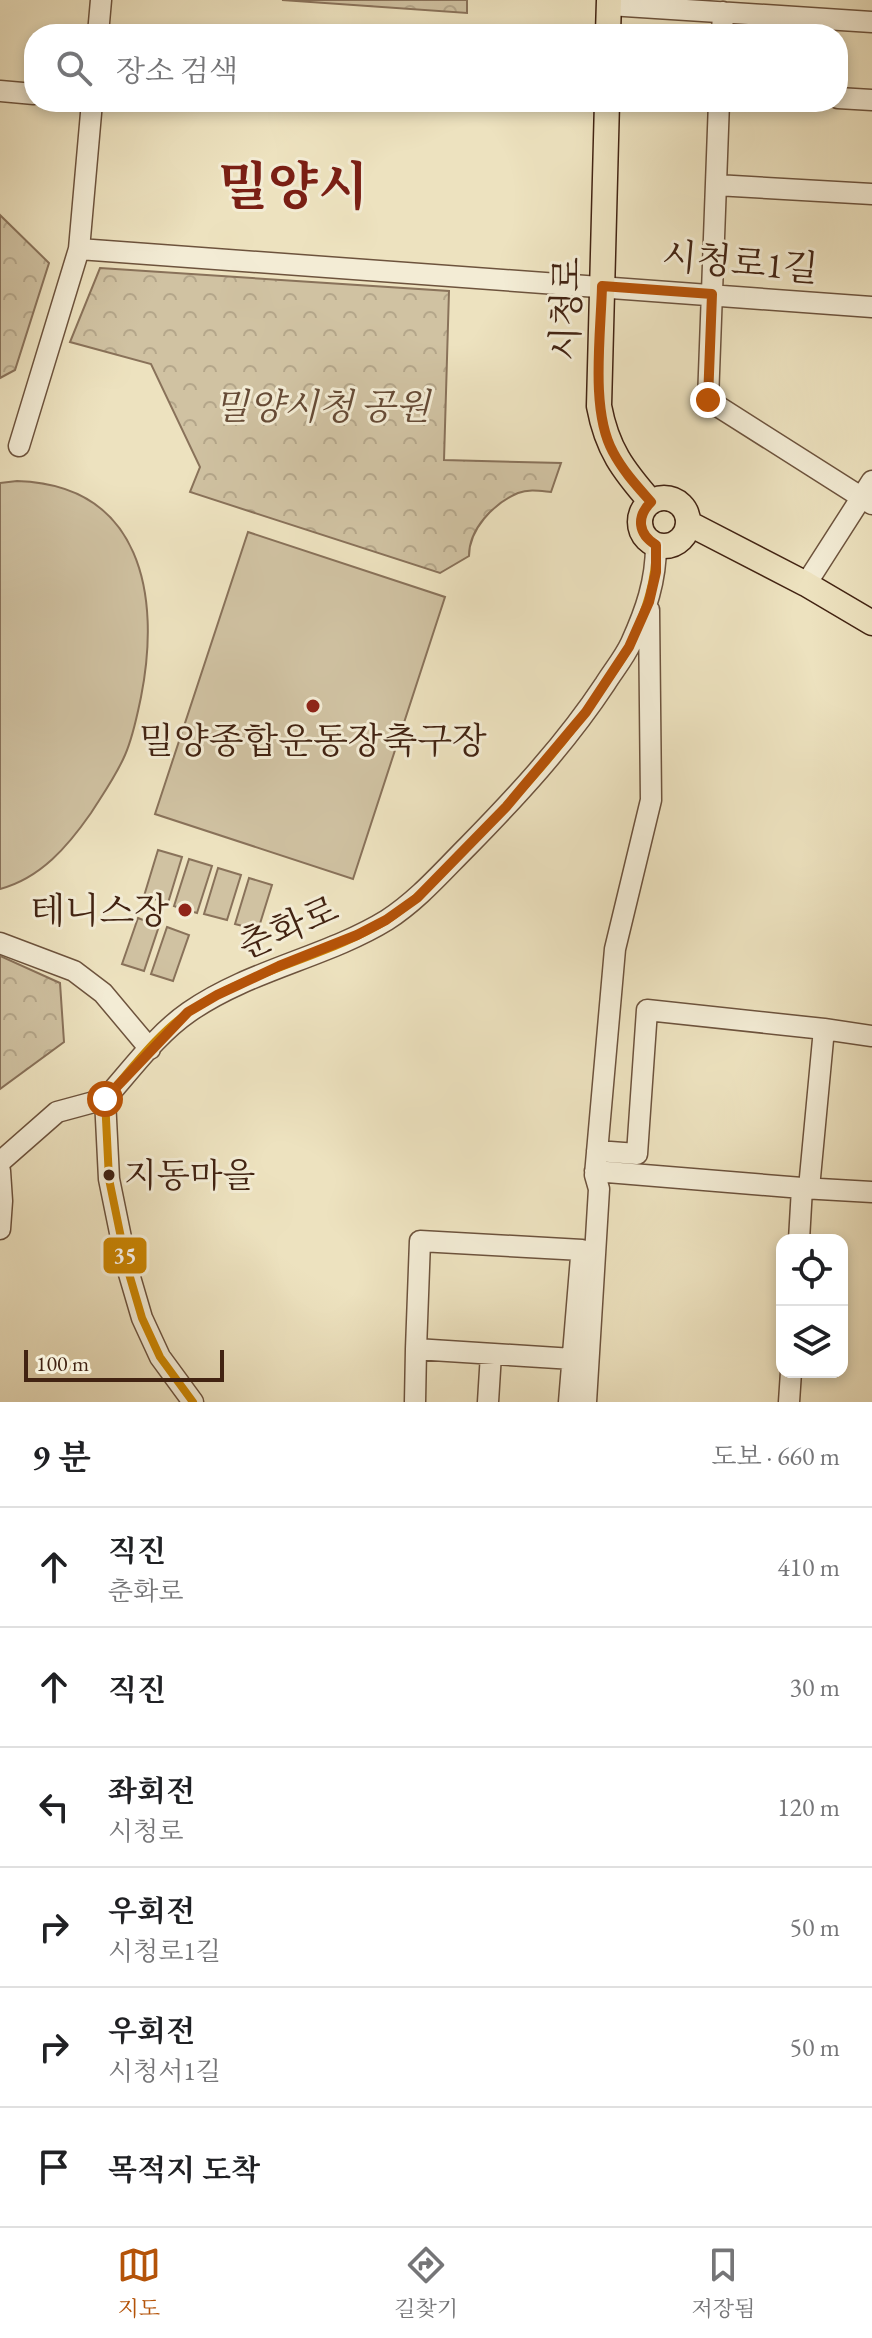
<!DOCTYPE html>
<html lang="ko">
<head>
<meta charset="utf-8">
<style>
  body { margin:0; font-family:"EB Garamond","Noto Serif KR",serif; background:#f2f2f2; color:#202124 }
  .controls { position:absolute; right:24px; bottom:24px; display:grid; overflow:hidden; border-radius:16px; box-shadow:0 4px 12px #0003 }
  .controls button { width:72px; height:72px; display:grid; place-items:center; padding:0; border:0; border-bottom:2px solid #e0e0e0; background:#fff; color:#202124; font:40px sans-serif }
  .scale { position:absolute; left:24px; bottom:20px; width:200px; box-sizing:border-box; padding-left:8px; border:4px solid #422312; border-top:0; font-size:22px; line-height:28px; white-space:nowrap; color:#422312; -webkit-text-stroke:6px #f3ecd5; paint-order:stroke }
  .stop { position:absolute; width:24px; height:24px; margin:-18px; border:6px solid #b45309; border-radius:50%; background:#fff }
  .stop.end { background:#b45309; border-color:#fff; box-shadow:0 2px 8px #0008 }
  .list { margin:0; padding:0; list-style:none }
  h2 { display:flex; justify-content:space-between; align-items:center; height:104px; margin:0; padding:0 32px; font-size:34px }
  h2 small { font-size:26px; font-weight:400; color:#757577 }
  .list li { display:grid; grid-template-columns:52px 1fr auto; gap:24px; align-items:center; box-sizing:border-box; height:120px; padding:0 32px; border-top:2px solid #e0e0e0 }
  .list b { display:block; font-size:30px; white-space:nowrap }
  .list p { margin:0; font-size:26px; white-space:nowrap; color:#757577 }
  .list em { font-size:26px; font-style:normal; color:#757577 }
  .icon { flex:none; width:44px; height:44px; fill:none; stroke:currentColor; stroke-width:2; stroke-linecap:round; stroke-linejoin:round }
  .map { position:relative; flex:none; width:872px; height:1402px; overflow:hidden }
  .search { position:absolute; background:#fff; box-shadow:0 4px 12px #0003; left:24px; right:24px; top:24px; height:88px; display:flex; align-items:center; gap:20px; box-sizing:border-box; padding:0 28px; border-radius:32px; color:#757577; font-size:30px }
  .sheet { height:824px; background:#fff }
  nav { display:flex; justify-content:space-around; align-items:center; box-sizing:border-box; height:112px; border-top:2px solid #e0e0e0; background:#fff; font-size:22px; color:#757577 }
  nav a { display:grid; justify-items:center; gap:4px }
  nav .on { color:#b45309 }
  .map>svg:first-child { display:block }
  .forest { fill:url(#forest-crowns); stroke:#89725a; stroke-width:2 }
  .pitch { fill:#d0c2a2; stroke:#89725a; stroke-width:2 }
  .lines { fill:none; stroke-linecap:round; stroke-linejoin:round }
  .minor-casing { stroke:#6d533d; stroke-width:23 }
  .major-casing { stroke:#422312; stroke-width:27 }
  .minor { stroke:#f3ecd5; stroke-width:20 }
  .major { stroke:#ede2bf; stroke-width:24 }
  .bus-1-casing { stroke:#f3ecd5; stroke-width:14 }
  .bus-1 { stroke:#ca8504; stroke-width:8 }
  .route { stroke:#b45309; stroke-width:10 }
  .poi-dot { fill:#8f2418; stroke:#f3ecd5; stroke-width:3 }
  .bus-dot { fill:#422312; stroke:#f3ecd5; stroke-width:3 }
  .labels { text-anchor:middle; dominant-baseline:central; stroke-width:6; stroke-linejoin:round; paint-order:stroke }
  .bus-label { font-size:34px; fill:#422312; stroke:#f3ecd5; text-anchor:start }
  .street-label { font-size:36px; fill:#422312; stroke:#f3ecd5 }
  .park-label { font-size:36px; font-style:italic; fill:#664b36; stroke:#f3ecd5 }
  .poi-label { font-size:36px; fill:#422312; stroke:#f3ecd5 }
  .town-label { font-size:52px; font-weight:bold; fill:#7a1f14; stroke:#f3ecd5 }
  .line-badge { stroke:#f3ecd5; stroke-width:3 }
  .badge-label { font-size:22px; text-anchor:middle; font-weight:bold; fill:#fff }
</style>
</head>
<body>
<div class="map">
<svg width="872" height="1402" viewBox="0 0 872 1402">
  <defs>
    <pattern id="forest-crowns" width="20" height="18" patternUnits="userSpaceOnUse" patternTransform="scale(2)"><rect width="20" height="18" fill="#d0c2a2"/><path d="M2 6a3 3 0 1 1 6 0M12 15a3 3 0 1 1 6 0" fill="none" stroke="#b4a68a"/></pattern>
  </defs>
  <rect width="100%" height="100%" fill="#ede2bf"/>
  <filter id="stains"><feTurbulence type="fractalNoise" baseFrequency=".0025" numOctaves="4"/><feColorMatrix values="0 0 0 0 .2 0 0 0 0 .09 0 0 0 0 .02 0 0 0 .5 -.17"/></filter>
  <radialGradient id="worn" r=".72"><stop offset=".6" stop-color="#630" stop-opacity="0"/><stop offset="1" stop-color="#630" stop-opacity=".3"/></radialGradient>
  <path class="forest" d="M282,0H467V13Z
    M0,215L49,263L15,370L0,378Z
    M100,268L449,291L444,460L561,463L551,492C540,491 529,489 518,493C493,504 469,529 469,556L440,573L190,492L200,467L151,364L70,342Z
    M0,956L60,983L64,1042L0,1089Z"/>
  <path class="pitch" d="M17,481C142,485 161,596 141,697C137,716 133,737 125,755C116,776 103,794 91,813C68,846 41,878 0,889V483Z
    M248,532L445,597L353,879L155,814Z
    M158,850L182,857L168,903L144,896Z
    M189,859L212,866L197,913L174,906Z
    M218,868L241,875L227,920L204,914Z
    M249,878L272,885L258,930L235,924Z
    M138,918L159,926L144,971L122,964Z
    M167,927L189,935L173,981L151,974Z"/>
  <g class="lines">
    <g class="minor-casing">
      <path id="minor" d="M609,5L872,22
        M98,34L101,0
        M722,34L723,12
        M0,91L34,94
        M838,98L872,100
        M92,102L79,249L872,307
        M719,102L708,400L872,504
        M716,185L872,194
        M19,446L79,249
        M806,584L872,481
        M0,943L74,971L103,993L150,1049
        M824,1029L872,1036
        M597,1151L637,1154L647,1010L824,1029L809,1188
        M0,1162L57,1112L105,1099
        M0,1171L2,1201L0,1229
        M595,1171L802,1188L799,1240
        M802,1188L872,1192
        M416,1349L420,1241L582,1250
        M193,1402L160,1357L142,1318L127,1267L109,1179L105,1099C131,1070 157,1034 189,1012C249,970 327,957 387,920C418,900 442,872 468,846C517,796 566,743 605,684C613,671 624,658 631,643C646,610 656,581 656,545
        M415,1402L416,1349L573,1359
        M488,1402L491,1354
        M569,1402L581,1257
        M586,1402L599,1189L595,1175L615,949L651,800L649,610
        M789,1402L791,1372"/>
    </g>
    <g class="major-casing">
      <path id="major" d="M608,34L609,0
        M607,102L599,406C607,449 623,470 651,502
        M640 522a24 24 0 1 1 48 0a24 24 0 1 1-48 0Z
        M688,523L806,584L872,623"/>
    </g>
    <use href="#minor" class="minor"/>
    <use href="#major" class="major"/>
    <g class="bus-1-casing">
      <path id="bus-1" d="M193,1402L160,1357L142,1318L127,1267L109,1179L105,1099C131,1070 157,1034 189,1012C249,970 327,957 387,920C418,900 442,872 468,846C517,796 566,743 605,684C613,671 624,658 631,643C646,610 656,581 656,545"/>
    </g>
    <use href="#bus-1" class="bus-1"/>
  </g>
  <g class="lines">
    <path class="route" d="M105,1099L188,1012L217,995L279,966L357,935L386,920L417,898L506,807L586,712L629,647L649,602L656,572V545C638,534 636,517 651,502C637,486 623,471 613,452C590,411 601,333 602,286L712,294L708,400"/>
  </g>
  <g class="poi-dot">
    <circle cx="313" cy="706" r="8"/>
    <circle cx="185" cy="910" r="8"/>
  </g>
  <circle class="bus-dot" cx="109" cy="1175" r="7"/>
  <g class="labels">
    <g class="bus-label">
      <text x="124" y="1175">지동마을</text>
    </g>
    <g class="street-label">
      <text transform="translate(740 262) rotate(5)">시청로1길</text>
      <text transform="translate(566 309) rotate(-89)">시청로</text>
      <text transform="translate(288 927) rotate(-23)">춘화로</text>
    </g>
    <g class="park-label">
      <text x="322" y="406">밀양시청 공원</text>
    </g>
    <g class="poi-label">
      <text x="313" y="740">밀양종합운동장축구장</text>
      <text x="169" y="910" text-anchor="end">테니스장</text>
    </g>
    <g class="town-label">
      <text x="293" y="185">밀양시</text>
    </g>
  </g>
  <rect class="line-badge" x="102" y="1236" width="46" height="39" rx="8" fill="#ca8504"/>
  <g class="badge-label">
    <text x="125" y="1263">35</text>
  </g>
  <rect width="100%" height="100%" filter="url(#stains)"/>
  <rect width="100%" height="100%" fill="url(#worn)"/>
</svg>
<div class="controls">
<button><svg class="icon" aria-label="locate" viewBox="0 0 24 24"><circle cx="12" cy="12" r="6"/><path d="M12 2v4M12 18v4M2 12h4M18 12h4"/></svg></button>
<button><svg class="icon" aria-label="layers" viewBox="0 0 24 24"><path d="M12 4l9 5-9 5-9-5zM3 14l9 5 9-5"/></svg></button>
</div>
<div class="scale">100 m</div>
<div class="stop" style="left:105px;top:1099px"></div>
<div class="stop end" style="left:708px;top:400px"></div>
<div class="search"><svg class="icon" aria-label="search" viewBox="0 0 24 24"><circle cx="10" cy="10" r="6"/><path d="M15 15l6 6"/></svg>장소 검색</div>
</div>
<section class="sheet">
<h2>9 분<small>도보 · 660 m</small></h2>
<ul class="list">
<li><svg class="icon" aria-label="ahead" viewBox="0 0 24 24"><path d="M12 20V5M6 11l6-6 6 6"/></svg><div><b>직진</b><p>춘화로</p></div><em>410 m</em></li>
<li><svg class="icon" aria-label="ahead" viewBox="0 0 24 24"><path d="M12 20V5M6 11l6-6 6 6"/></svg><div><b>직진</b></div><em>30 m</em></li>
<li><svg class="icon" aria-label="left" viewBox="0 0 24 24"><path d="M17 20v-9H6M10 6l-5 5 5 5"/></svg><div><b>좌회전</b><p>시청로</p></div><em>120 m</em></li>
<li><svg class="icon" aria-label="right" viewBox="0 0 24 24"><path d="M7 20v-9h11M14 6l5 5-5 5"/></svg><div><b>우회전</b><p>시청로1길</p></div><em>50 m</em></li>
<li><svg class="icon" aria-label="right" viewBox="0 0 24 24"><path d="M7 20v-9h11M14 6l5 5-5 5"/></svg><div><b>우회전</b><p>시청서1길</p></div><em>50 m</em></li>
<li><svg class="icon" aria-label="arrive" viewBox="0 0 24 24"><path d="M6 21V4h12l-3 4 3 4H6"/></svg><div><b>목적지 도착</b></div></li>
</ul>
</section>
<nav>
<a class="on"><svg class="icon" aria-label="map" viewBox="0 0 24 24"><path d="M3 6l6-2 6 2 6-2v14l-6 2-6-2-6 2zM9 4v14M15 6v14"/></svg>지도</a>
<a><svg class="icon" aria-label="directions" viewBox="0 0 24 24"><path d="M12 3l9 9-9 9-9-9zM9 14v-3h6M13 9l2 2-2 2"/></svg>길찾기</a>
<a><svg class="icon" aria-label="saved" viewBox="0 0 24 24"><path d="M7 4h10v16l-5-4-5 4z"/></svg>저장됨</a>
</nav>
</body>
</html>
